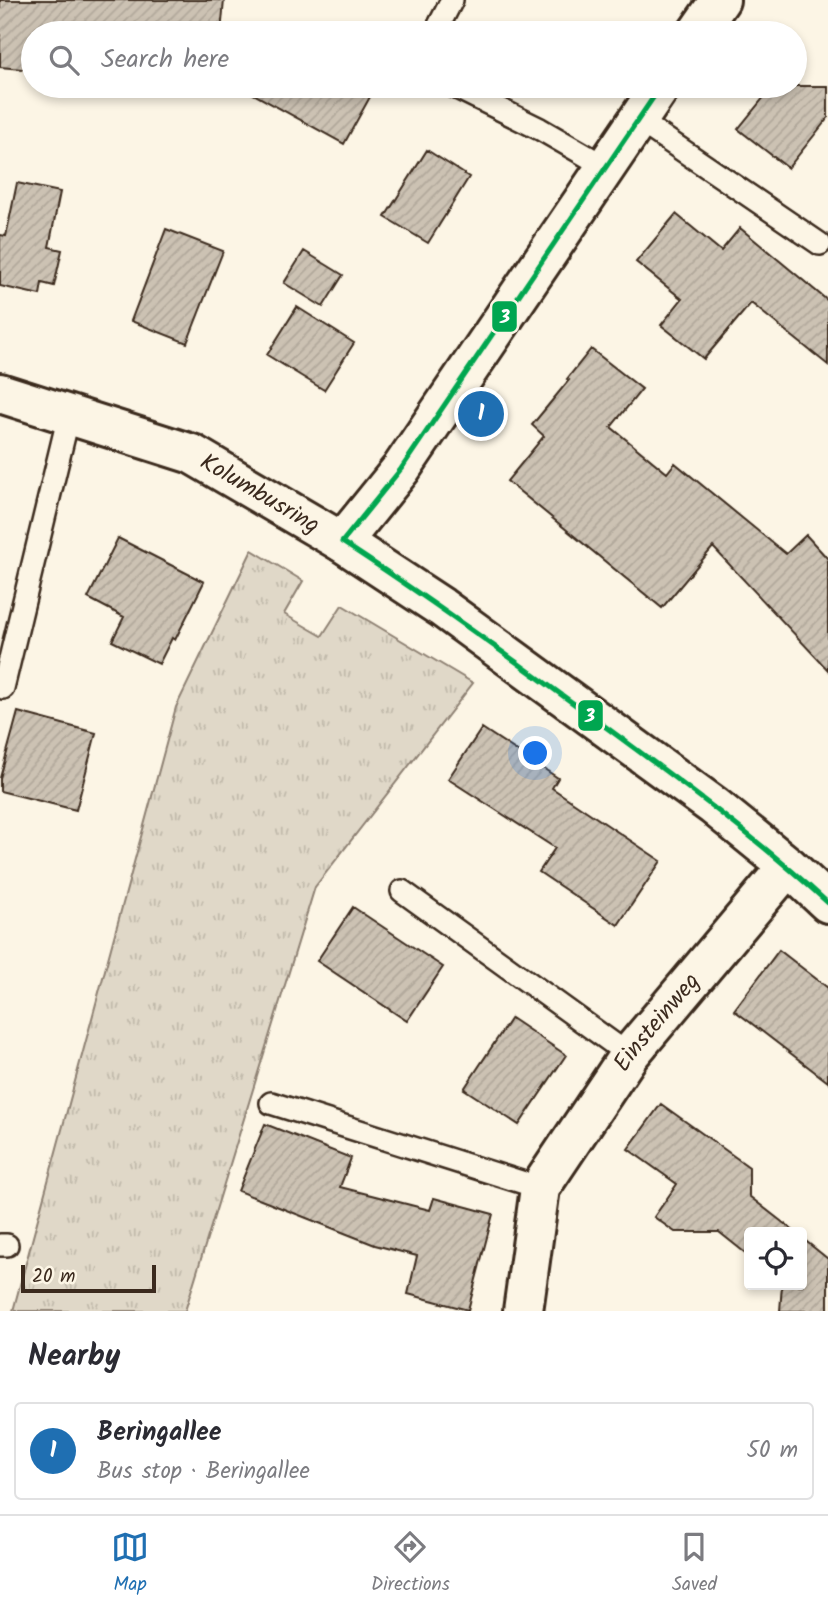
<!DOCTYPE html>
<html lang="en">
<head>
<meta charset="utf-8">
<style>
  body { margin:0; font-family:Kalam,sans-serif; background:#f2f2f3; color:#2b2b33 }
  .controls { position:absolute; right:21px; bottom:21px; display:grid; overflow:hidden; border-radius:7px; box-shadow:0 4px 10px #0003 }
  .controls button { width:63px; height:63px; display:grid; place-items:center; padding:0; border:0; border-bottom:2px solid #e1e1e2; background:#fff; color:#2b2b33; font:35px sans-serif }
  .scale { position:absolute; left:21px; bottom:18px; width:135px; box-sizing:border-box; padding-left:7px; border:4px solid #3b2a1e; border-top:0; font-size:19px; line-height:24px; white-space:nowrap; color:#3b2a1e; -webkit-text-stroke:5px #fcf5e5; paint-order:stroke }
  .you { position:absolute; left:536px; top:754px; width:24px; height:24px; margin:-18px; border:5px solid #fff; border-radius:50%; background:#1a73e8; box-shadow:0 0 0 10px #1a73e833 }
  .badge { display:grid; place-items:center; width:46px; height:46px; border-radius:50%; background:#1f6fb2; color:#fff; font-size:23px; font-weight:700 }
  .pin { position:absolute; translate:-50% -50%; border:4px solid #fff; box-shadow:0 2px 7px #0006 }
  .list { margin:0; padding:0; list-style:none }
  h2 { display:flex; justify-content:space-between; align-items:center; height:91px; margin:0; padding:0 28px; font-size:30px }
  h2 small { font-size:23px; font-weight:400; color:#7c7c81 }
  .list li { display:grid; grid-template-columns:46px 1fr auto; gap:21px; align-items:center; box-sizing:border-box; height:98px; margin:0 14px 14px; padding:0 14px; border:2px solid #e1e1e2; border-radius:7px }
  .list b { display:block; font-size:26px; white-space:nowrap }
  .list p { margin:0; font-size:23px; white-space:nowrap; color:#7c7c81 }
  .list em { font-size:23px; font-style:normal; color:#7c7c81 }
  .icon { flex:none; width:38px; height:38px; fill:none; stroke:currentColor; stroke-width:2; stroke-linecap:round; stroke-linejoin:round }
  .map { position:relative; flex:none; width:828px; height:1311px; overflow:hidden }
  .search { position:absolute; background:#fff; box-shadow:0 4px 10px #0003; left:21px; right:21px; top:21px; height:77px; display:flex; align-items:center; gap:18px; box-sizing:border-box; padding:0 24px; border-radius:38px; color:#7c7c81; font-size:26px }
  .sheet { height:203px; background:#fff }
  nav { display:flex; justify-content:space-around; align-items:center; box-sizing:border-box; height:98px; border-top:2px solid #e1e1e2; background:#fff; font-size:19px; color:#7c7c81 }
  nav a { display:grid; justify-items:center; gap:4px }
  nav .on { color:#1f6fb2 }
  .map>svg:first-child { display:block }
  .grass { fill:url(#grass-tufts); stroke:#8e8173; stroke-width:2 }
  .building { fill:url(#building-hatch); stroke:#3b2a1e; stroke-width:2 }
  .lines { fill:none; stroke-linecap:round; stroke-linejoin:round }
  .service-casing { stroke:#3b2a1e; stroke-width:26 }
  .minor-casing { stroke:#3b2a1e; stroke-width:44 }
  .service { stroke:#fcf5e5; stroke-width:21 }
  .minor { stroke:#fcf5e5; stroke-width:38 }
  .bus-1-casing { stroke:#fcf5e5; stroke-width:10 }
  .bus-1 { stroke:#00a650; stroke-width:5 }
  .labels { text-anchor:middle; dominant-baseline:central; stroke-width:5; stroke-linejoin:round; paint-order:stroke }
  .street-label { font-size:24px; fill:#3b2a1e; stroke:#fcf5e5 }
  .line-badge { stroke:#fcf5e5; stroke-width:2.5 }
  .badge-label { font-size:19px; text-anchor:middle; font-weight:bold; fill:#fff }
</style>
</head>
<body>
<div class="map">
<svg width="828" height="1311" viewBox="0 0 828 1311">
  <defs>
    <pattern id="grass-tufts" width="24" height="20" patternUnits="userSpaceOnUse" patternTransform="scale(1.75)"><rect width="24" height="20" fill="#e0d8c8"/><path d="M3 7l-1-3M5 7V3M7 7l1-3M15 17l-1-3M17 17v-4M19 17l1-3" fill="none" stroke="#c1baab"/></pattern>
    <pattern id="building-hatch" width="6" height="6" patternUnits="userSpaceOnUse" patternTransform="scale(1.75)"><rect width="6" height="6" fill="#ccc2b3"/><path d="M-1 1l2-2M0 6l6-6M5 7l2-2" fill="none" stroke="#b0a79a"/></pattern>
  </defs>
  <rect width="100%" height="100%" fill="#fcf5e5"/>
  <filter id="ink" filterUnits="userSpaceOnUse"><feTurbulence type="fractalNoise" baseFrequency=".0143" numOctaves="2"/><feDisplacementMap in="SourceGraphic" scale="14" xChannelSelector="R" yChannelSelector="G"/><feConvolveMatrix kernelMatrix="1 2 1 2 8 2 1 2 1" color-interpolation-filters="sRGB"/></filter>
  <g filter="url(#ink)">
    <path class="grass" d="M252,550L303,581L284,614L322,636L342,605L473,683L315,887L185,1311H13L176,707Z"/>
    <path class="building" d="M0,0H224L221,33H33V70L0,67Z
      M239,86H376L344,144Z
      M773,86H828V118L788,168L738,129Z
      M427,150L469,177L428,243L385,217Z
      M17,183L60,192L49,247L62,250L54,286L42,283L40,295L0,286V235L6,236Z
      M676,214L721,251L740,228L828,301V365L751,303L704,359L661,325L682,299L636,262Z
      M166,229L223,251L187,343L131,321Z
      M304,251L343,275L323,307L284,283Z
      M297,307L354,343L324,390L267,355Z
      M591,349L642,389L611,427L667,473L675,463L786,554L806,535L828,559V670L713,547L662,608L507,481L544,436L532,425L569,380L567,379Z
      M118,538L204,582L175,640L172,638L159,664L112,641L124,617L88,598Z
      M18,712L96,733L76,810L0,791V778Z
      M482,728L558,778L552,788L661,861L618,925L539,872L555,848L448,779Z
      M353,907L443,967L407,1021L317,961Z
      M779,950L828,988V1082L734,1010Z
      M511,1018L566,1055L519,1125L464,1089Z
      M661,1104L749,1167V1196L795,1232H749V1256L719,1232H675L654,1217L677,1184L628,1149Z
      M265,1124L351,1158L340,1187L430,1210L434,1198L493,1214L468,1310L408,1294L417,1256L375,1245L238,1191Z
      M802,1238L828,1259V1311H780L782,1285H802Z"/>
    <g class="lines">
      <g class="service-casing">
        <path id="service" d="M435,33L452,0
          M453,86L540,129L606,167
          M638,120L820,244
          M3,688L69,415
          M402,891L629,1055
          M271,1103L540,1188
          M0,1245H7"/>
      </g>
      <g class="minor-casing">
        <g id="minor">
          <path d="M697,33L720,0"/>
          <path id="s1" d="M0,393L192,454L342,542L441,607L714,806L788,866L828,903"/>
          <path d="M342,542L401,469L661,86"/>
          <path id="s2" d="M523,1311L540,1188L629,1055L788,866"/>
        </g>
      </g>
      <use href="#service" class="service"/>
      <use href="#minor" class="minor"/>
      <g class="bus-1-casing">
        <path id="bus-1" d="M342,542C430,599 514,660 599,722C678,780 756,837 828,903
          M342,542L401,469L661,86"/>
      </g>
      <use href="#bus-1" class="bus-1"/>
    </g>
  </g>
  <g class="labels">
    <g class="street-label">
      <text stroke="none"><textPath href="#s1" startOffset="280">Kolumbusring</textPath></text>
      <text stroke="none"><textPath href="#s2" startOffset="327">Einsteinweg</textPath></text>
    </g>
  </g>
  <g class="line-badge">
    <rect x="491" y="300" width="27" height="33" rx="7" fill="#00a650"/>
    <rect x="577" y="699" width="27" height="33" rx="7" fill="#00a650"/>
  </g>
  <g class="badge-label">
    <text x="505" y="323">3</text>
    <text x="590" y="722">3</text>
  </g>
</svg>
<div class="controls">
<button><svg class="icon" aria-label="locate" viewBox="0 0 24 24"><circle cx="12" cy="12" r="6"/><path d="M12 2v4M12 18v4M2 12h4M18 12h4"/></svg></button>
</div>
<div class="scale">20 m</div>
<div class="you"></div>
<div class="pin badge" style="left:481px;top:414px">1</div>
<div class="search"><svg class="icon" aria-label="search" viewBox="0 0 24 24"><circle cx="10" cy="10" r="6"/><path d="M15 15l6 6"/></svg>Search here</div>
</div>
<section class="sheet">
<h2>Nearby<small></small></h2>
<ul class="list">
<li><span class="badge">1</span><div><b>Beringallee</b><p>Bus stop · Beringallee</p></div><em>50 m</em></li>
</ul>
</section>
<nav>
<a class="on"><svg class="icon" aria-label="map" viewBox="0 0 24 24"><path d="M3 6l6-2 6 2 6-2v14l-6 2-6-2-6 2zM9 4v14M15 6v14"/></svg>Map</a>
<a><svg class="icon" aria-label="directions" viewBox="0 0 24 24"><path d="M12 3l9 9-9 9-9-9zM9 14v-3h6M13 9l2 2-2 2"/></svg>Directions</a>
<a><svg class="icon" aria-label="saved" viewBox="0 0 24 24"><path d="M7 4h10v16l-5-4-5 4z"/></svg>Saved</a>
</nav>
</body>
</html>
